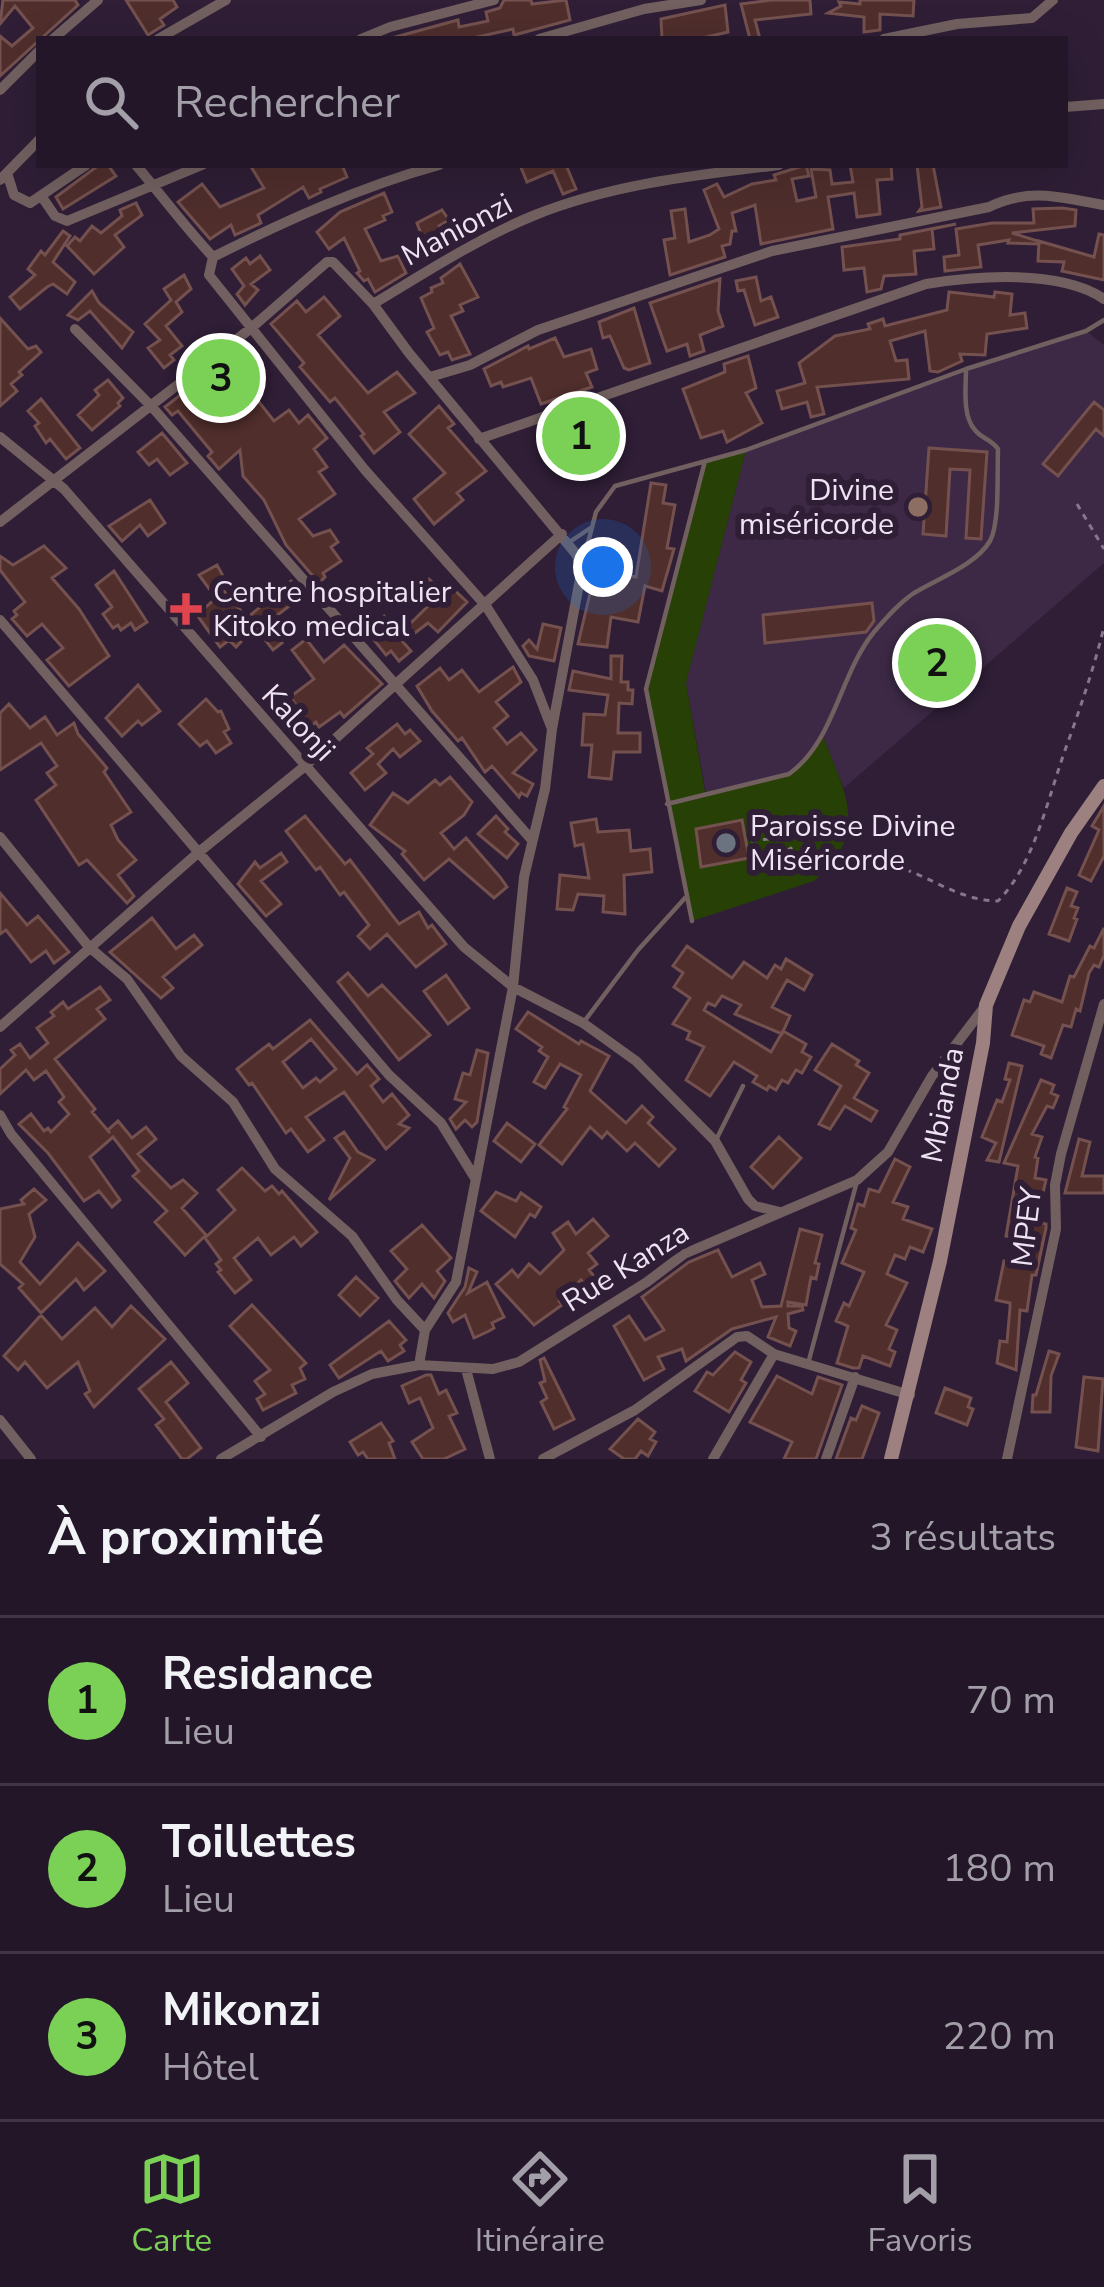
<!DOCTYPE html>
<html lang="fr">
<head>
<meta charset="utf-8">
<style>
  body { margin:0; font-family:"Nunito Sans",sans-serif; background:#2f2334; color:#f1f3f6 }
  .you { position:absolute; left:603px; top:567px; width:42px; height:42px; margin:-30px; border:9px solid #fff; border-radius:50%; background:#1a73e8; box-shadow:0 0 0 18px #1a73e833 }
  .badge { display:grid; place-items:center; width:78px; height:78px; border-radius:50%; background:#7ad156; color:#111; font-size:39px; font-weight:700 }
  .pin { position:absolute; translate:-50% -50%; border:6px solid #fff; box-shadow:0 3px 12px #0006 }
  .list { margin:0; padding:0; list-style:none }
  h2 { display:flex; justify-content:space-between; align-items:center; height:156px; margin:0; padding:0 48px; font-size:51px }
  h2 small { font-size:39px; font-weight:400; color:#a39fa8 }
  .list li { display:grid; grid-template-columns:78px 1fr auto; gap:36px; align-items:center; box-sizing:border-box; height:168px; padding:0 48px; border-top:3px solid #403545 }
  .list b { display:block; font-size:45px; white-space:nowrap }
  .list p { margin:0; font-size:39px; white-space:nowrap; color:#a39fa8 }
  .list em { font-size:39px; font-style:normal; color:#a39fa8 }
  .icon { flex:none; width:66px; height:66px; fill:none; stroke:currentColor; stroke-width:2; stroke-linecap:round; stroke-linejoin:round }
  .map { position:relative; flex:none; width:1104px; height:1459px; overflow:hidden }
  .search { position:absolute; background:#231628; box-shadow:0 12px 48px #0002; left:36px; right:36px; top:36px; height:132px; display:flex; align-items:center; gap:30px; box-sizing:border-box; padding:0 42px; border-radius:0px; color:#a39fa8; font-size:45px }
  .sheet { height:660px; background:#231628 }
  nav { display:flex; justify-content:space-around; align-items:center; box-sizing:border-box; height:168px; border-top:3px solid #403545; background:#231628; font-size:33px; color:#a39fa8 }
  nav a { display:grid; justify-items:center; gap:6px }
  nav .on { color:#7ad156 }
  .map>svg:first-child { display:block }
  .built { fill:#3d2946 }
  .green { fill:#274005 }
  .building { fill:#4f2e2c; stroke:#74514e; stroke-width:3; fill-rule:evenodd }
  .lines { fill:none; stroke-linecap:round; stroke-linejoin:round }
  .path { stroke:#85768b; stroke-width:3; stroke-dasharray:6 6; stroke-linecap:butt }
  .lane { stroke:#71605f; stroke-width:4.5 }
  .street { stroke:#71605f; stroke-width:10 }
  .secondary { stroke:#9c8180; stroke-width:14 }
  .education-dot { fill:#8d6e63; stroke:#2f1e36; stroke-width:4.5 }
  .health-dot { fill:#e0444e; stroke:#2f1e36; stroke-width:4.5 }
  .worship-dot { fill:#6b7280; stroke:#2f1e36; stroke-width:4.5 }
  .labels { text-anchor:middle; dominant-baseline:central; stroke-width:12; stroke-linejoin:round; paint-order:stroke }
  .street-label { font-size:30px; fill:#eee3f3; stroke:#2f1e36 }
  .poi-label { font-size:30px; fill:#eee3f3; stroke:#2f1e36; text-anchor:start }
</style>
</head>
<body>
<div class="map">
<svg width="1104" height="1459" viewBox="0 0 1104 1459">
  <rect width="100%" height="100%" fill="#2f1e36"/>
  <path class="built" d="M1086,331L1104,345V563L844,788L823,736L789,774L706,793L686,683L746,450L850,410Z"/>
  <path class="green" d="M746,450L686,683L705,792L789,774L802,764L822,734C845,792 871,834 814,881L692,921L646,689L705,461Z"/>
  <path class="building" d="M3,0H75L78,5L0,76V36L12,46L33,28L15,6L0,24Z
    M126,0H173L177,7L160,19L164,25L148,35Z
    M504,0H531L532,4L566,0L570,20L514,35L513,29L468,39H388L458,20L459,27L488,21L486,12L500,8Z
    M772,0H810L811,14L755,20L760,39H750L741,4Z
    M860,0H914L913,16L880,14V30L864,32V17L828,13L841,6L839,2L860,4Z
    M725,5L728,32L698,39H662L661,19Z
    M99,165H108L116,176L63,209L56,197Z
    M250,165H342L347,177L320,189L321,192L309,198L303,187L258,215L261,223L235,235L231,225L210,239L178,202L202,184L220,207L264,188Z
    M520,165H566L576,189L563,194L553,171L527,182Z
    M806,165L809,176L792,179L797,201L816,197L811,169L830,170L832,184L853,182L850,165H891L892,179L877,180L880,214L857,217L854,193L828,197L833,229L761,244L755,205L732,213L736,231H732L730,244L722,246L725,257L670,275L664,240L675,238L671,211L685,209L689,242L710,235L719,229L704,190L717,184L724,197L752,184L776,180L774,175Z
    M917,165H933L941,207L919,211L922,207Z
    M384,193L392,212L383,216L385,220L365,229L381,261L398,256L406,273L375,292L368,279L364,281L357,273L360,271L344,238L329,249L317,232L340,212Z
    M136,203L142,215L115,235L124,247L94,274L67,246L75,237L80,241L92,226L101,233L122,216L120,210Z
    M1062,208L1076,210L1075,226L1012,233L1038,241V244L1008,243L1009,240L978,245L981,267L945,271L944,257L959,255L956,229L992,223H1034L1033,209Z
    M442,210L449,220L439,226L449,245L426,247L417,223Z
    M956,224L932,229L934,249L914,251L916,274L884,276L881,289L867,292L864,268L844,270L842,247L900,239V235Z
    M63,231L70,236L53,262L75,282L67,294L53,284L47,287L20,309L10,297L35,275L28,269L41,251L45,255Z
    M1099,234L1104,235V280L1062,271L1064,262L1038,261L1039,241L1094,257Z
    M260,256L270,270L251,284L258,290L245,305L237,294L244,286L232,269L246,258L250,264Z
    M460,264L478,297L460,305L463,311L451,316L470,354L452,360L448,352L440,355L427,332L434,328L421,298L432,292L431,288L443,283L441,278Z
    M184,275L191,289L176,302L182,312L166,326L182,346L170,355L174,360L164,368L148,348L160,340L145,324L171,300L164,289Z
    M756,277L761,301L771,297L778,317L755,325L744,290L738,291L736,281Z
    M720,279L718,311L723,326L700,335L704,351L690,356L687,344L667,351L650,303Z
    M92,291L99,303L133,332L122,348L90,311L78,320L68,315Z
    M949,292L994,297L995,292L1012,294L1010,315L1025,313L1027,328L987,334L985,355L960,354L962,361L938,372L930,371L925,331L890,341L896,361L907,360L909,379L817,387L824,414L811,417L807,402L782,409L777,391L805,383L799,363L835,336L870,329L868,324L883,319L885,326L947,310Z
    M324,297L340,316L318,335L368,393L397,372L415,393L384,412L400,432L374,453L361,436L364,434L335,398L330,402L300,367L304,363L271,324L297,301L306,312Z
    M634,308L650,363L629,370L624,368L610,336L603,338L599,322Z
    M0,318L28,349L36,346L41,352L19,372L22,375L11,384L17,391L0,406Z
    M555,338L564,357L591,349L597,369L586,373L592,387L541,404L531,378L503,387L501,382L491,386L484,369L528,346L529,349Z
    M748,356L756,388L746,393L762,423L727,442L723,431L701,438L683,389L725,372L724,364Z
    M226,360L274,421L289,410L299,423L308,415L327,438L314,449L327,467L319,472L335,494L299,519L313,536L330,530L338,542L331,547L341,561L323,573L325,577L319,583L286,545L264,500L243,476L240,450L219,469L208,456L212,452L178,411L172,415L165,407L193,385L201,395L217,382L209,373Z
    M108,380L123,398L118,403L120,406L92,430L78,415L99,395L95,390Z
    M41,399L80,448L66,459L50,439L46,443L35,426L39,423L28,411Z
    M1094,402L1104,410V436L1096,429L1058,476L1043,464Z
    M439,406L454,424L448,428L486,471L457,493L463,500L434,524L414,499L445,473L409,434Z
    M162,433L187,463L170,475L157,459L149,465L138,452Z
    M929,448L987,452L981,539L966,538L970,470L950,469L946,536L923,534Z
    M651,483L666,485L663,503L675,505L667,548L674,549L662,591L645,586L638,622L611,617L607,647L578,644L593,581L602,583L606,569L636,577Z
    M150,500L165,523L148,536L140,525L122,541L109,526Z
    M44,546L66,568L52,578L79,609L109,656L69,686L47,660L63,648L42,624L27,636L12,619L17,615L14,611L25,602L0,570V556L13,565Z
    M217,565L228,585L222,589L247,618L291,581L304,595L276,616L278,619L269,626L282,643L273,650L255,627L236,647L229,640L220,647L197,615L216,598L199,575Z
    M114,571L147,622L135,630L131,623L121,630L118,625L113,628L103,614L112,607L96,585Z
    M429,579L443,592L449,585L467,602L438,632L428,623L403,642L411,651L399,661L391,651L386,655L366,630L384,616L394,629L408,618L412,622L430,604L417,591Z
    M872,603L874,621L866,632L765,643L763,615Z
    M543,624L561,628L554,661L529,656L523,646L529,640L537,649Z
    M306,639L324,662L344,645L382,684L344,717L340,712L319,727L316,722L304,731L296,722L304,716L290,697L314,679L292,650Z
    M611,656H622L621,682H628V690H633L632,704L619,703L618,733H640V752H614L611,779L589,777L592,745H582L584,714L605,715L608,695L569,690L573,671L611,679Z
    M513,667L521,682L496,702L508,716L494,728L507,744L521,733L536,750L513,773L533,784L527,796L521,793L519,797L492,766L485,772L462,738L458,741L432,711L417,686L440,668L449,680L462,670L479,692Z
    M138,685L160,711L142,725L138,721L122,736L106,718Z
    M206,699L218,712L221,711L229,729L224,732L231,743L216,753L207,741L200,746L179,724Z
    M9,704L30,728L45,717L57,735L74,723L78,734L107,768L104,772L131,812L111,825L118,840L136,860L118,875L134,896L127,903L87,860L79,865L36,800L56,785L47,773L57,766L41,743L0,770V713Z
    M397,724L405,734L410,730L420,741L400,757L393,749L378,764L386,773L365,790L351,773L373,754L367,748Z
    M450,777L472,802L464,815L441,833L454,849L466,838L500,877L507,887L494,898L449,859L424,880L402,854L405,851L370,825L393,793L408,803L435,780L440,785Z
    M1104,806V856L1091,881L1079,875L1099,830L1092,826Z
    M305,816L345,864L350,860L399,924L419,912L428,928L432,925L446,944L416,967L387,934L370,949L358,936L369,925L344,892L340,895L320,867L316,870L286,831Z
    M496,816L508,829L505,832L518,844L507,858L478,834Z
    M596,819L598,832L629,830L631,851L650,849L652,872L624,875L625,914L603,912L604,896L578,894L573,910L557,909L560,875L589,878L583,844L575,846L571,823Z
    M742,820L749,858L701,867L696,829Z
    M281,853L287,862L261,881L281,904L266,916L238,884L255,862L260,868Z
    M1067,888L1077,892L1071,906L1078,908L1074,918L1077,919L1069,941L1049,934Z
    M0,893L27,925L38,916L69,952L54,963L46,951L31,962L6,930L0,934Z
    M152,918L176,949L194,935L202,945L163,977L173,988L161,998L110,952Z
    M1104,928V955L1099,967L1094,965L1089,973L1080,1011L1076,1009L1071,1027L1063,1025L1051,1058L1041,1054L1044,1046L1012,1035L1024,1000L1030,1002L1034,992L1062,1002L1070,976L1074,977L1090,946L1094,948Z
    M687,946L732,978L744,962L767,978L775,965L781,969L786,959L812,975L804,990L787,980L772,1007L790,1016L782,1034L735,1014L741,1005L722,996L715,1006L708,1003L704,1010L771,1052L783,1031L806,1044L802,1052L811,1057L802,1073L796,1070L788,1083L782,1080L776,1090L769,1086L767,1090L753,1082L757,1076L734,1062L710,1096L686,1080L704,1047L687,1039L690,1032L673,1024L690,998L674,987L683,973L673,966Z
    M348,973L368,996L382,985L430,1035L399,1060L338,982Z
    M446,975L469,1008L448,1024L424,991Z
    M100,987L110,1000L97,1009L105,1019L55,1059L95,1109L92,1112L110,1133L108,1130L118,1121L132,1138L146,1127L156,1139L138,1154L171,1188L183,1180L197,1193L182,1208L206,1235L185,1255L155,1222L167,1211L133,1176L139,1171L113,1137L90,1157L120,1200L112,1207L99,1191L84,1201L48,1153L19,1124L31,1114L44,1131L48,1128L51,1132L69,1114L59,1102L64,1097L46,1071L34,1080L26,1070L0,1094V1069L15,1055L11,1050L20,1044L30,1058L48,1043L37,1028L54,1016L51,1012L63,1002L68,1009Z
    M528,1012L579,1044L581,1041L609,1056L590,1091L626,1123L642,1106L653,1117L648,1123L675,1149L659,1166L635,1143L627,1151L607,1132L602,1138L590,1127L562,1164L539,1145L567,1109L564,1107L581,1075L560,1064L545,1088L534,1082L548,1057L539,1051L542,1047L516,1029Z
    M310,1020L357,1074L367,1065L379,1079L371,1086L383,1102L392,1094L409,1115L399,1124L409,1128L386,1149L344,1092L306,1117L324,1140L308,1152L291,1129L286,1133L252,1083L249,1085L237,1069L269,1044L273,1049ZM311,1039L336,1069L320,1082L316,1078L303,1088L283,1062Z
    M832,1044L859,1061L856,1065L869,1073L854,1098L877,1111L871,1121L845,1106L830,1129L819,1124L841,1086L815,1070Z
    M477,1050L488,1053L477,1122L472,1127L465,1120L456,1129L450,1119L466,1102L455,1099L463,1073L470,1075Z
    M1009,1063L1022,1066L999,1162L987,1160L996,1143L982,1137L997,1100L1002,1102L1010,1080L1005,1079Z
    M1041,1080L1054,1085L1051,1093L1058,1096L1053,1108L1047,1106L1032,1134L1042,1137L1035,1157L1038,1158L1035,1178L1046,1180L1036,1222L1046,1224V1228L1036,1275H1032L1027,1311L1020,1310L1016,1370L997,1363L1000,1341L1007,1342L1010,1308V1303L996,1300L1004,1261L1016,1264L1018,1238L1006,1236L1018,1166L1004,1163Z
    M507,1123L535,1144L521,1162L494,1141Z
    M344,1132L358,1152L374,1160L329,1200L350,1158L335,1138Z
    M779,1137L801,1158L773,1188L751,1167Z
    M1079,1139L1090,1142L1082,1176H1104V1193H1065Z
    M895,1159L910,1167L893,1202L908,1207L903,1219L932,1229L923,1252L910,1247L905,1259L895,1255L887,1274L907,1283L886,1325L897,1330L889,1349L895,1352L890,1366L863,1356L859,1368H853L837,1363L848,1326L836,1321L844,1303L849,1306L864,1272L842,1263L856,1230L851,1228L858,1204L864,1206L869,1189L879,1192Z
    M242,1168L265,1191L272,1186L279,1194L282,1191L317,1232L301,1246L294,1237L271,1255L258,1238L234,1258L251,1280L235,1293L218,1272L221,1270L216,1264L221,1260L205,1238L235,1210L218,1190Z
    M34,1189L46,1200L29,1214L35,1237L20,1262L40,1284L78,1243L105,1271L84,1290L76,1279L41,1313L19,1288L23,1284L0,1264V1209L24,1204L21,1200Z
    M496,1192L516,1201L521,1193L541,1207L535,1217L530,1214L515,1237L481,1211Z
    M593,1219L608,1236L588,1253L597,1264L589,1270L602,1286L593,1294L581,1280L559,1301L562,1305L534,1325L496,1284L512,1270L518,1277L529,1264L540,1274L564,1250L553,1233L568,1222L576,1234Z
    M422,1225L451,1258L437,1271L445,1281L434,1298L422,1284L409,1298L395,1281L407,1269L391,1251Z
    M800,1229L822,1235L815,1263L819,1264L816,1279L811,1277L806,1305L788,1302V1306H802L803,1310L788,1314L789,1328L796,1331L790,1346L768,1337L776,1317L732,1329L686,1361L682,1349L658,1357L664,1369L644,1380L614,1326L629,1316L645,1340L664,1330L642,1297L689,1262L718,1250L732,1277L760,1263L765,1274L752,1280L762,1307L781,1306Z
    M469,1268L477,1272L468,1293L487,1282L504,1317L492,1323L494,1328L489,1331L474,1338L465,1315L453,1322L448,1313L465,1287Z
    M356,1277L378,1298L360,1316L339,1295Z
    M252,1305L306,1363L300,1368L305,1379L292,1385L296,1393L263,1410L257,1399L265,1394L255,1381L270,1370L230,1326Z
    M131,1306L165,1339L94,1407L85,1394L90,1391L78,1362L47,1388L25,1362L18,1370L4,1356L41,1315L62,1339L95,1308L112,1327Z
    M389,1321L406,1340L400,1345L404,1351L388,1361L381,1351L339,1378L330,1365Z
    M1049,1351L1059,1354L1051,1376L1050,1412H1032L1033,1395H1036Z
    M735,1352L751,1362L741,1380L746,1383L729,1412L695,1391L707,1372L713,1375Z
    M544,1358L574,1419L554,1429L541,1402L547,1398L540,1383L545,1381L540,1360Z
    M171,1362L188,1383L166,1402L201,1448L187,1459H182L156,1425L164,1419L139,1389Z
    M426,1375H431L439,1394L446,1390L457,1413L449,1416L465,1449L444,1459H423L412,1442L433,1428L420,1398L409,1403L402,1386Z
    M777,1376L812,1394L818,1377L842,1385L816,1459H784L792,1442L750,1422Z
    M1084,1377L1103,1379L1098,1451L1076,1447Z
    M945,1388L971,1398L968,1407L973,1409L967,1425L936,1413Z
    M862,1406L879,1413L862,1459H836L851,1418L856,1420Z
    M638,1419L655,1432L650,1439L656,1442L648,1456L641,1451L635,1459H624L610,1449Z
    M381,1423L393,1441L389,1443L395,1459H368L363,1452L358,1455L350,1442Z"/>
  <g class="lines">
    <path class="path" d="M1077,504L1104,549
      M751,841L777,838L784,853L791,848L793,862L798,865C829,862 851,857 882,863C923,870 956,901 998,901C1036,863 1049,792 1068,742C1082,703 1094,667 1104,627"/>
    <path class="lane" d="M568,543L592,527
      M583,562L596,512L615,486L746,450L966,369L1086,331L1104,320
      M667,804L789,774C835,741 839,675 874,632C886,618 899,603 914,593C937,579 976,565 990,541C1000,523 997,472 998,449C991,439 982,439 975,430C962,416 966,387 966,369
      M692,921L646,689L705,461
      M583,1023L638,950L685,898
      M716,1140L743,1086
      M809,1360L856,1185"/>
    <path class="street" d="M53,39L98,0
      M158,39L226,0
      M361,39L390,27L494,0
      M539,39L644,9L701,0
      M884,39L957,24L1032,18L1053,0
      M0,90L39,51
      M1065,107L1104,104
      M136,165C162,196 185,227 213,257
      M439,165C360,187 287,220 213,257L209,275L365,470L486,606L533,680L552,729
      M7,173L14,195L30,203L86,165
      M0,180L39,140
      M42,197L55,216L67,221L202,165
      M373,304C425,273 478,238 535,215C612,184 697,175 779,165
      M75,329L152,407L531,839
      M430,377L470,365L538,330L772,251L989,207C1030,187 1061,198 1104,205
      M0,437L64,489L464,947L513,987L583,1023L636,1061L715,1141L748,1199L755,1206L780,1212
      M479,439L926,284C976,276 1060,269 1104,299
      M0,522L250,329L327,262H333L373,304L409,353L576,554L582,568L552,729L545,789L524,877L513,987L456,1282L425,1330L419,1365
      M0,620L389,1075L441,1123L475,1178
      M0,837L89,947L127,979L181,1056L233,1102L275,1169L352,1236L397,1300L425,1330
      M0,1027L199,852L305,766L562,534
      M0,1115L11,1134L261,1437
      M466,1369L490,1459
      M0,1420L31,1459
      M221,1459L333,1392L372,1374L419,1365L493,1369L519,1362L647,1282L684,1254L857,1180L888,1152L932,1076L986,1005
      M543,1459L635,1410L737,1337L747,1336L774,1354L910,1395
      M713,1459L774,1354
      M826,1459L855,1377
      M1007,1459L1056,1229L1055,1185L1061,1154L1104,1004"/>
    <path class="secondary" d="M891,1459L940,1261L983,1043L986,1005L1019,926L1071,833L1104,786"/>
  </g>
  <circle class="education-dot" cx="918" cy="507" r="12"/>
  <path class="health-dot" d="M180 591h12v12h12v12h-12v12h-12v-12h-12v-12h12z"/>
  <circle class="worship-dot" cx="726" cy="843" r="12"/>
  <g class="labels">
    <g class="street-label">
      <text transform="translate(457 230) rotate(-28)">Manionzi</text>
      <text transform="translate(298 723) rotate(47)">Kalonji</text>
      <text transform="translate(943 1105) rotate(-79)">Mbianda</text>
      <text transform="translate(1027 1227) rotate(-83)">MPEY</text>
      <text transform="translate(626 1267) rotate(-32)">Rue Kanza</text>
    </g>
    <g class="poi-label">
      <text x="894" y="490" text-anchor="end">Divine<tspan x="894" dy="34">miséricorde</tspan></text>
      <text x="213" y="592">Centre hospitalier<tspan x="213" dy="34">Kitoko medical</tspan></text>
      <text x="750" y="826">Paroisse Divine<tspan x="750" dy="34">Miséricorde</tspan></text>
    </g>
  </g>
</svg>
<div class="you"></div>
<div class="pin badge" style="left:581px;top:436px">1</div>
<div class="pin badge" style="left:937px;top:663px">2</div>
<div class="pin badge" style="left:221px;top:378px">3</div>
<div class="search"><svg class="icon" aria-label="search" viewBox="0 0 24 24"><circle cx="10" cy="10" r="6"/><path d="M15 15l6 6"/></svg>Rechercher</div>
</div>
<section class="sheet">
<h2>À proximité<small>3 résultats</small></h2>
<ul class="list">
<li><span class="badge">1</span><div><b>Residance</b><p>Lieu</p></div><em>70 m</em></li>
<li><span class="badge">2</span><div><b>Toillettes</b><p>Lieu</p></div><em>180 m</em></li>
<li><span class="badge">3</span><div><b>Mikonzi</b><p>Hôtel</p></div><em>220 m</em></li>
</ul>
</section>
<nav>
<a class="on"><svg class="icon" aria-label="map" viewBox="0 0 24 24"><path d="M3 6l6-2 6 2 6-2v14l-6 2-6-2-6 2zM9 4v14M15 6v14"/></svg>Carte</a>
<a><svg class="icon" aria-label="directions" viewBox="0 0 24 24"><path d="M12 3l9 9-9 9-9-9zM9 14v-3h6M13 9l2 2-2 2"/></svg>Itinéraire</a>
<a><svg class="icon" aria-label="saved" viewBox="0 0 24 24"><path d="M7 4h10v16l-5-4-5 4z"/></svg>Favoris</a>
</nav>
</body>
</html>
